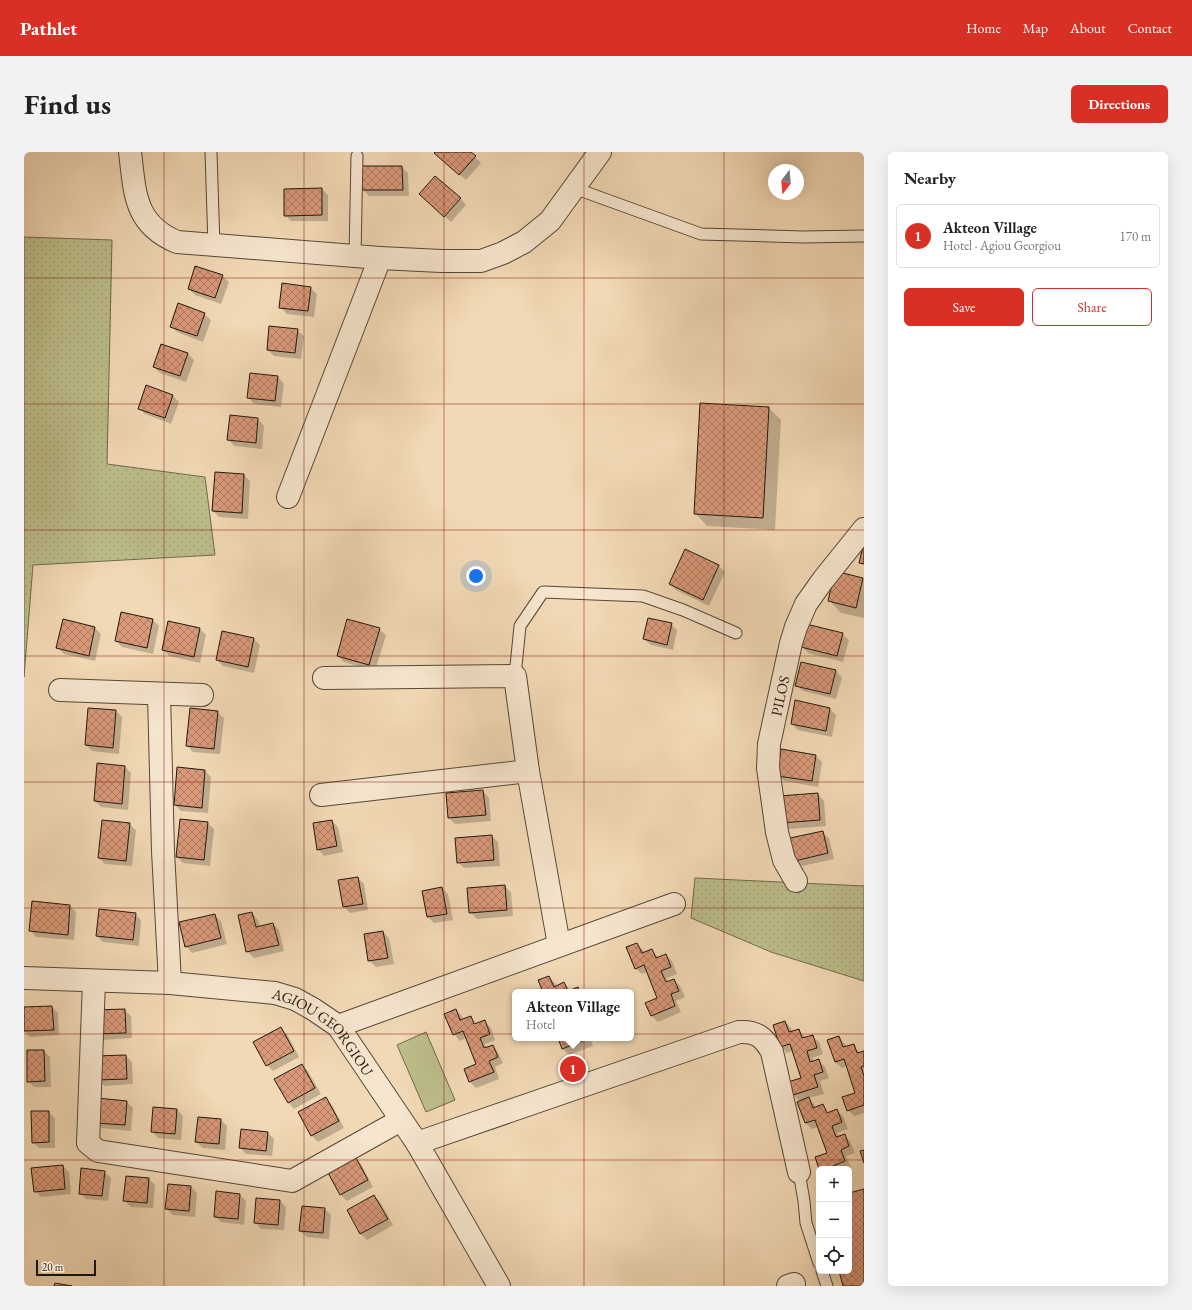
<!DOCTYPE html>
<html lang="en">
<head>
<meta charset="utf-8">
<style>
  body { margin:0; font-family:"EB Garamond",serif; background:#f2f2f2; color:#222 }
  .controls { position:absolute; right:12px; bottom:12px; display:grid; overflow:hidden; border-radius:6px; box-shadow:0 4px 16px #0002 }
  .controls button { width:36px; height:36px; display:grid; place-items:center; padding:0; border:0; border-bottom:1px solid #e0e0e0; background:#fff; color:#222; font:20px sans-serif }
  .compass { position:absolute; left:744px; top:12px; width:36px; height:36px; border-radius:50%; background:#fff; box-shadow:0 4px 16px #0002; rotate:196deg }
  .scale { position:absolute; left:12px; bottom:10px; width:60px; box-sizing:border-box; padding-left:4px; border:2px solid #1f170e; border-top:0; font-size:11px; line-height:14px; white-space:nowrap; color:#1f170e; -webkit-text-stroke:3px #f7e6cf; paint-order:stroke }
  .you { position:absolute; left:452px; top:424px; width:14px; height:14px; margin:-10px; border:3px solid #fff; border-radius:50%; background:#1a73e8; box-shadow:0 0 0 6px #1a73e833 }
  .badge { display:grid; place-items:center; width:26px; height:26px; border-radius:50%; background:#d93025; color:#fff; font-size:13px; font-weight:700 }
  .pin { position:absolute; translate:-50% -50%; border:2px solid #fff; box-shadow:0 1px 4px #0006 }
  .popup { position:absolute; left:488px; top:837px; width:122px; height:52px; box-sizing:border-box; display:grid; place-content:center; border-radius:6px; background:#fff; filter:drop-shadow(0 1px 3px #0005); font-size:13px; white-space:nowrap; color:#767676 }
  .popup b { font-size:15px; color:#222 }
  .popup::after { content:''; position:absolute; left:50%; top:100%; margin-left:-8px; border:8px solid transparent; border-top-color:#fff }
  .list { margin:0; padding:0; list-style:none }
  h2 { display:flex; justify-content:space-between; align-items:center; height:52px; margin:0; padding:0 16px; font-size:17px }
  h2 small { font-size:13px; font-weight:400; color:#767676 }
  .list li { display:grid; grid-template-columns:26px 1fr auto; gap:12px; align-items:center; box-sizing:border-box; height:64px; margin:0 8px 8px; padding:0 8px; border:1px solid #e0e0e0; border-radius:6px }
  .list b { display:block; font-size:15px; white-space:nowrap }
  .list p { margin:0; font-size:13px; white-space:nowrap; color:#767676 }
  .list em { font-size:13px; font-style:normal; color:#767676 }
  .actions { display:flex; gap:8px; padding:12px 16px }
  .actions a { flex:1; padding:9px 0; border:1px solid #d93025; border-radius:6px; text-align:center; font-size:14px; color:#d93025 }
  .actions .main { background:#d93025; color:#fff }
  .icon { flex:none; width:22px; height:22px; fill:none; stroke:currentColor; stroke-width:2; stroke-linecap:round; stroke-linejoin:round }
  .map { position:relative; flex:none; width:840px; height:1134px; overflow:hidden; border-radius:6px }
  header { display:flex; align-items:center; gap:24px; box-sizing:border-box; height:56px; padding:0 20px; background:#d93025; color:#fff }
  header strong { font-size:19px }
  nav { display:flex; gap:22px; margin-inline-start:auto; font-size:14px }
  .intro { display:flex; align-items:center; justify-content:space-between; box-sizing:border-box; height:96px; padding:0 24px }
  h1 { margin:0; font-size:28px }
  .button { padding:10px 18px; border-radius:6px; background:#d93025; color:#fff; font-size:14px; font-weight:700 }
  main { display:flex; gap:24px; padding:0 24px }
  aside { flex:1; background:#fff; border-radius:6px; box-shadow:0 4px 16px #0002 }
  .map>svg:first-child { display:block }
  .grass { fill:url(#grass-dots); stroke:#6e6a4c }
  .garden { fill:#bdbe8b; stroke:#6e6a4c }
  .shadow { fill:#0003 }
  .building { fill:url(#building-cross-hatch); stroke:#1f170e }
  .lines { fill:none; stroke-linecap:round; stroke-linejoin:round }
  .service-casing { stroke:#544838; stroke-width:13 }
  .minor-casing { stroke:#544838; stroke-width:24 }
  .service { stroke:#f7e6cf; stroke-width:11 }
  .minor { stroke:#f7e6cf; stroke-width:22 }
  .grid { fill:none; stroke:#8f2418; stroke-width:1; stroke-opacity:0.55 }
  .labels { text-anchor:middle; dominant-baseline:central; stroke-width:3.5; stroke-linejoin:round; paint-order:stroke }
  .street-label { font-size:15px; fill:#1f170e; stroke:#f7e6cf }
</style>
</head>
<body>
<header>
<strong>Pathlet</strong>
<nav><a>Home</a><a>Map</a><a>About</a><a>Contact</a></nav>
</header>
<div class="intro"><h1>Find us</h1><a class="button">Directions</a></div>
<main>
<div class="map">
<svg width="840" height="1134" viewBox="0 0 840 1134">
  <defs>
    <pattern id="grass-dots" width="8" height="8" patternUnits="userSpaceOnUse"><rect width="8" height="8" fill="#bdbe8b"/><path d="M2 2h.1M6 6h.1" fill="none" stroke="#a2a377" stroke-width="1.8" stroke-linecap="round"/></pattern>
    <pattern id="building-cross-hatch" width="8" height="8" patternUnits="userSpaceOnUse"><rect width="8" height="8" fill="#da9979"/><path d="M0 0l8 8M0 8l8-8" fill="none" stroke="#b07c62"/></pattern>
  </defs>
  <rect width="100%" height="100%" fill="#f2d9b5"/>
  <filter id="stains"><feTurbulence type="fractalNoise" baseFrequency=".005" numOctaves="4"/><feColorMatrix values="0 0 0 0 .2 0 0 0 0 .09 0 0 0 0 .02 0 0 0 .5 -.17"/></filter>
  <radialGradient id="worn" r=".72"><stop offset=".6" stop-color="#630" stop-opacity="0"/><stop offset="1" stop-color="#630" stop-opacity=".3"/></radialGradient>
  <path class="grass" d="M0,85L88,88L83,312L181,325L191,403L9,413L0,525Z
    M671,726L840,734V829L747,800L667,766Z"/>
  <path class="garden" d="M402,880L431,948L402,960L373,893Z"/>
  <path class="shadow" d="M412,0H446L457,11L442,28L417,7Z
    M378,15L384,21L385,44H345L339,38Z
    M298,37L304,43V69H267L261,63Z
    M436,46L442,53L427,70L402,48Z
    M198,124L205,130L197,152L171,143L165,137Z
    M286,136L293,142L290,165L263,162L256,155Z
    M180,162L187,168L179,190L153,180L147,174Z
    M273,178L280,184L277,207L250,204L244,198Z
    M137,193L164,202L170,208L162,230L136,221L130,215Z
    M254,225L260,232L257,255L230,252L224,245Z
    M149,244L155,250L147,272L121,262L115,256Z
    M745,256L757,268L751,378L683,374L671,361Z
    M207,264L234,267L240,274L238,297L210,294L204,287Z
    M220,323L226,329L224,367L195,365L189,359Z
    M695,414L701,420L685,454L652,438L646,432Z
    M839,427L840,428V466L817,461L805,448Z
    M129,468L135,474L129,502L98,495L92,489Z
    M145,470L176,477L182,483L176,511L145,504L139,498Z
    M647,472L653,478L649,498L627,493L620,487Z
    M71,476L77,482L71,509L40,502L34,496Z
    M355,477L362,483L351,519L320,510L314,504Z
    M199,480L230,487L236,493L230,521L199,514L193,508Z
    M818,482L825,488L819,510L784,501L778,495Z
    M812,519L818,526L812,547L779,539L772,533Z
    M772,550L806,557L812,563L808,585L774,578L768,572Z
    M65,557L92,559L98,565L95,602L68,599L62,593Z
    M193,560L200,566L196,602L169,600L163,593Z
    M758,598L792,604L798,610L794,635L760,629L754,623Z
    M101,615L107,621L104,658L77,655L71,649Z
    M181,619L187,625L184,661L157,659L151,653Z
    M459,639L465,646L467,669L431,672L425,666L423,642Z
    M794,642L800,649L802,674L765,677L758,671Z
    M308,669L314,675L319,700L300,704L294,697Z
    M183,671L190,677L186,714L159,711L153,705Z
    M105,672L112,678L108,714L81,712L75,706Z
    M798,680L805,686L810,707L778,714L772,708Z
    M468,684L474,690L476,714L440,716L434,710Z
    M334,726L340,732L344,758L326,761L320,755Z
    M480,734L487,740L489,764L453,767L446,760Z
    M418,736L424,742L429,768L410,771L404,765Z
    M9,750L46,754L52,760L50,788L12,785L6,778Z
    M228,761L234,768L236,775L249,772L255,778L260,799L230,806L223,799Z
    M111,762L117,768L115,794L79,790L73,784Z
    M190,763L197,769L203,792L168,801L162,794Z
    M359,780L365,786L370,812L352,815L345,808Z
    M613,792L619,798L621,801L628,798L635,806L642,803L648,809L653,822L643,826L644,830L650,828L656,834L661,845L652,849L657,860L634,870L627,863L635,846L623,820L618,822L611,816Z
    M525,825L531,831L533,834L540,831L547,839L554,836L557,840H520Z
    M28,855L34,861L35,883L6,885L0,879V856Z
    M100,858L107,864L108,886L79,888L72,882Z
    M432,858L438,864L439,868L446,865L453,872L460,869L467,876L471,888L461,892L463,896L468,894L474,900L479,911L471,915L475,927L452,936L446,930L441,917L453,913L442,886L436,889L430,882Z
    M761,870L767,876L768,880L775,878L782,886L788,884L795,890L799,902L788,906L790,910L795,909L801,915L805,926L796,929L800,942L784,946L790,952L792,956L799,953L805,961L812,958L819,964L824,977L813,981L815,985L820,983L826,989L831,1001L822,1004L827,1016L823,1017H797L805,1001L794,975L788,977L782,971L774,950H776L770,943L765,930L778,926L769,899L763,901L757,894Z
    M256,876L263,882L275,905L249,919L243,913Z
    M535,886H566L569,894L545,903L539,897Z
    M815,886L821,892L822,895L829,893L836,901L840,900V961L830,964L824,958L832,941L823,914L818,916L811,910Z
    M4,899H20L26,905L27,935H10L4,929Z
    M102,904L108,910L109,932L80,934L74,927Z
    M278,913L284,919L297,942L270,957L264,950Z
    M301,946L308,953L320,976L294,990L288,984Z
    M103,950L109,956L107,979L78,976L72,970Z
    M153,958L159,964L157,988L134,986L128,979Z
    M24,960L31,966V996H15L9,990Z
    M197,968L203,974L201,998L179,996L172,990Z
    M244,981L250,987L248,1004L222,1002L216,995Z
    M330,1006L337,1012L349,1035L323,1049L317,1043L304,1020Z
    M39,1014L45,1020L47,1042L17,1045L11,1039Z
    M80,1020L87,1026L84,1049L62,1047L56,1041Z
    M125,1027L131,1033L129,1056L107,1055L100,1048Z
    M167,1035L173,1041L171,1065L149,1063L142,1056Z
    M216,1043L222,1049L220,1073L197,1070L191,1064Z
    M350,1044L356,1050L369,1073L343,1088L336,1081Z
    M256,1049L262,1055L260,1078L237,1077L231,1070Z
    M279,1055L301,1057L307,1063L305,1087L283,1085L276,1079Z"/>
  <path class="building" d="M411,0H447L452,4L435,23L410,1Z
    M338,14H378L379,38H338Z
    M411,24L437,46L420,65L395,42Z
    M298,36V63L260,64V37Z
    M171,114L199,123L191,146L164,137Z
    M258,131L287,135L284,159L255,156Z
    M154,151L181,161L173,184L146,175Z
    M245,174L274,177L271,201L243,198Z
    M137,192L164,201L156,224L129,215Z
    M226,221L254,224L251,249L223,246Z
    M122,233L149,243L141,266L114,257Z
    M676,251L745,255L739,366L670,362Z
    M206,263L234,266L232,291L203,288Z
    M191,320L220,322L218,361L188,359Z
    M840,390V412L835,411Z
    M661,397L695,413L679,448L645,432Z
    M811,419L839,426L832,456L804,449Z
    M97,460L129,467L123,496L91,489Z
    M624,466L648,471L643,493L619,487Z
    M39,467L71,475L65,504L32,496Z
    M323,467L356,476L345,513L313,504Z
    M144,469L176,476L170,505L138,498Z
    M782,472L819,481L813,504L777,495Z
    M198,479L230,486L224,515L192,508Z
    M777,510L812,518L806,542L771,534Z
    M771,548L806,556L802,579L767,572Z
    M64,556L92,558L89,596L61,593Z
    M166,556L194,559L190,597L162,594Z
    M757,597L792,603L788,629L753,624Z
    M73,611L101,614L98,652L70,649Z
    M153,615L181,618L178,656L150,653Z
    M459,638L462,663L424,666L422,641Z
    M794,641L796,668L757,671L755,644Z
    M156,667L184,670L180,708L152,705Z
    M78,668L106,671L102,709L74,706Z
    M308,668L313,694L293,698L289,671Z
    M799,679L804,701L771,709L766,686Z
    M468,683L470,708L433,711L431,686Z
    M334,725L339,752L319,755L314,728Z
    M481,733L483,758L445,761L443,736Z
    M418,735L423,762L403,765L398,739Z
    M8,749L46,753L44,783L5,779Z
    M75,757L112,761L109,788L72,784Z
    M228,760L232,775L249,771L255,793L222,800L214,763Z
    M191,762L197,786L161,795L155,770Z
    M359,779L364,806L344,809L340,782Z
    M613,791L618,801L628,797L632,806L642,802L647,815L637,819L642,830L650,827L655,839L647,842L651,854L627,864L621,851L633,846L620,813L611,817L602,795Z
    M525,824L530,835L540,830L544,839L554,835L556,840H519L514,828Z
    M28,854L30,878L0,879V855Z
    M101,857L102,881L71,882V858Z
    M432,857L436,868L447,864L450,872L461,868L466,882L456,886L460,896L469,893L474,905L465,909L470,920L445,930L440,917L452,912L439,879L429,883L420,862Z
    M761,869L765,880L775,877L778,886L789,883L793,896L783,899L786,910L795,907L799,920L790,923L794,935L769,943L764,930L777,926L766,892L756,895L749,873Z
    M257,875L270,899L242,914L229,890Z
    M815,884L819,895L830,892L833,901L840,899V914L837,915L840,924V953L823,959L818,945L831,941L820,907L811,910L803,888Z
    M534,886H563V887L538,897Z
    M3,898H20L21,929L3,930Z
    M102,903L103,927L73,928L71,904Z
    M278,912L291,936L264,951L250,927Z
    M302,945L315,969L287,984L274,960Z
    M785,945L789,956L799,952L803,961L813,957L818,970L808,974L812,985L821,982L825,994L817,998L821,1009L802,1017H795L791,1005L803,1001L791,968L781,971L773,950Z
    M73,946L103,949L101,973L71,971Z
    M129,955L153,957L151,982L127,980Z
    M7,959H25V990L8,991Z
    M174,965L197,967L195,992L171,990Z
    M217,977L244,980L242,999L215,996Z
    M840,998V1011L836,999Z
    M331,1004L344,1028L316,1043L303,1019Z
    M39,1013L41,1037L10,1040L7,1016Z
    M57,1016L81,1019L78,1044L55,1042Z
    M102,1024L125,1026L123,1051L99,1049Z
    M144,1032L167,1034L165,1059L141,1057Z
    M840,1037V1134H819L815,1119H825V1041Z
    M192,1039L216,1042L214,1067L190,1065Z
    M350,1043L364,1067L336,1082L323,1058Z
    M232,1046L256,1048L254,1073L230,1071Z
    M278,1054L301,1056L299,1081L275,1079Z
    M31,1131L48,1134H30Z"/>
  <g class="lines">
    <g class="service-casing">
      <path id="service" d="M187,0L190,94
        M550,36L677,82L779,85L840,84
        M331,104L333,4
        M491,524L496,474L519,440L619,444L659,458L712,481
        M775,1020L780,1049L782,1071L795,1111
        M798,1119L803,1134"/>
    </g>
    <g class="minor-casing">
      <g id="minor">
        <path d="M106,0C111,41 110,72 153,90L356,106L417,109H457L479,101L500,90L526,69L576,0"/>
        <path d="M264,345L356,106"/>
        <path d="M300,526L491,524L504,619L535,793"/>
        <path d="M36,538L178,543"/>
        <path d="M135,542L139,699L146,831"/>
        <path d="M297,643L504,619"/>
        <path id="s1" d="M772,729L760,708L753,680L744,616L745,592L767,491L772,475L782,452L799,428L840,377"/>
        <path id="s2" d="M0,826L146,831L251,841L271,847L289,857L314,874L393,991L475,1134"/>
        <path d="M70,829L64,991L74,999L268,1029L377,968"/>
        <path d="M314,874L650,752"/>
        <path d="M393,991L715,880C732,879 740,885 748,900L775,1020"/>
        <path d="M764,1134L770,1132"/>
      </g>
    </g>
    <use href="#service" class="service"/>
    <use href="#minor" class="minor"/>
  </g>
  <path class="grid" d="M140,0V1134M280,0V1134M420,0V1134M560,0V1134M700,0V1134M0,126H840M0,252H840M0,378H840M0,504H840M0,630H840M0,756H840M0,882H840M0,1008H840"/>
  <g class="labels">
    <g class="street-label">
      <text stroke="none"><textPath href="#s1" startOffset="191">PILOS</textPath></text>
      <text stroke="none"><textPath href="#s2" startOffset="315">AGIOU GEORGIOU</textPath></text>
    </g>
  </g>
  <rect width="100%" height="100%" filter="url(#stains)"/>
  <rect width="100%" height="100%" fill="url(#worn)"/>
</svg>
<div class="controls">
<button>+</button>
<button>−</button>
<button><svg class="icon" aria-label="locate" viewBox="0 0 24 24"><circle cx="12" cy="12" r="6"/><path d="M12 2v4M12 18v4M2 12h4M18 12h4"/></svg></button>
</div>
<svg class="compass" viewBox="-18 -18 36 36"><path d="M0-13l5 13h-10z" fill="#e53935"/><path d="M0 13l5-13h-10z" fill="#767676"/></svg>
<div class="scale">20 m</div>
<div class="you"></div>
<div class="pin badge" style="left:549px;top:917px">1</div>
<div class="popup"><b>Akteon Village</b>Hotel</div>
</div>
<aside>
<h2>Nearby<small></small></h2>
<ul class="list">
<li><span class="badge">1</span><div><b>Akteon Village</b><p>Hotel · Agiou Georgiou</p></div><em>170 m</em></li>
</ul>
<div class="actions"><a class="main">Save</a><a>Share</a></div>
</aside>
</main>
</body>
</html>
